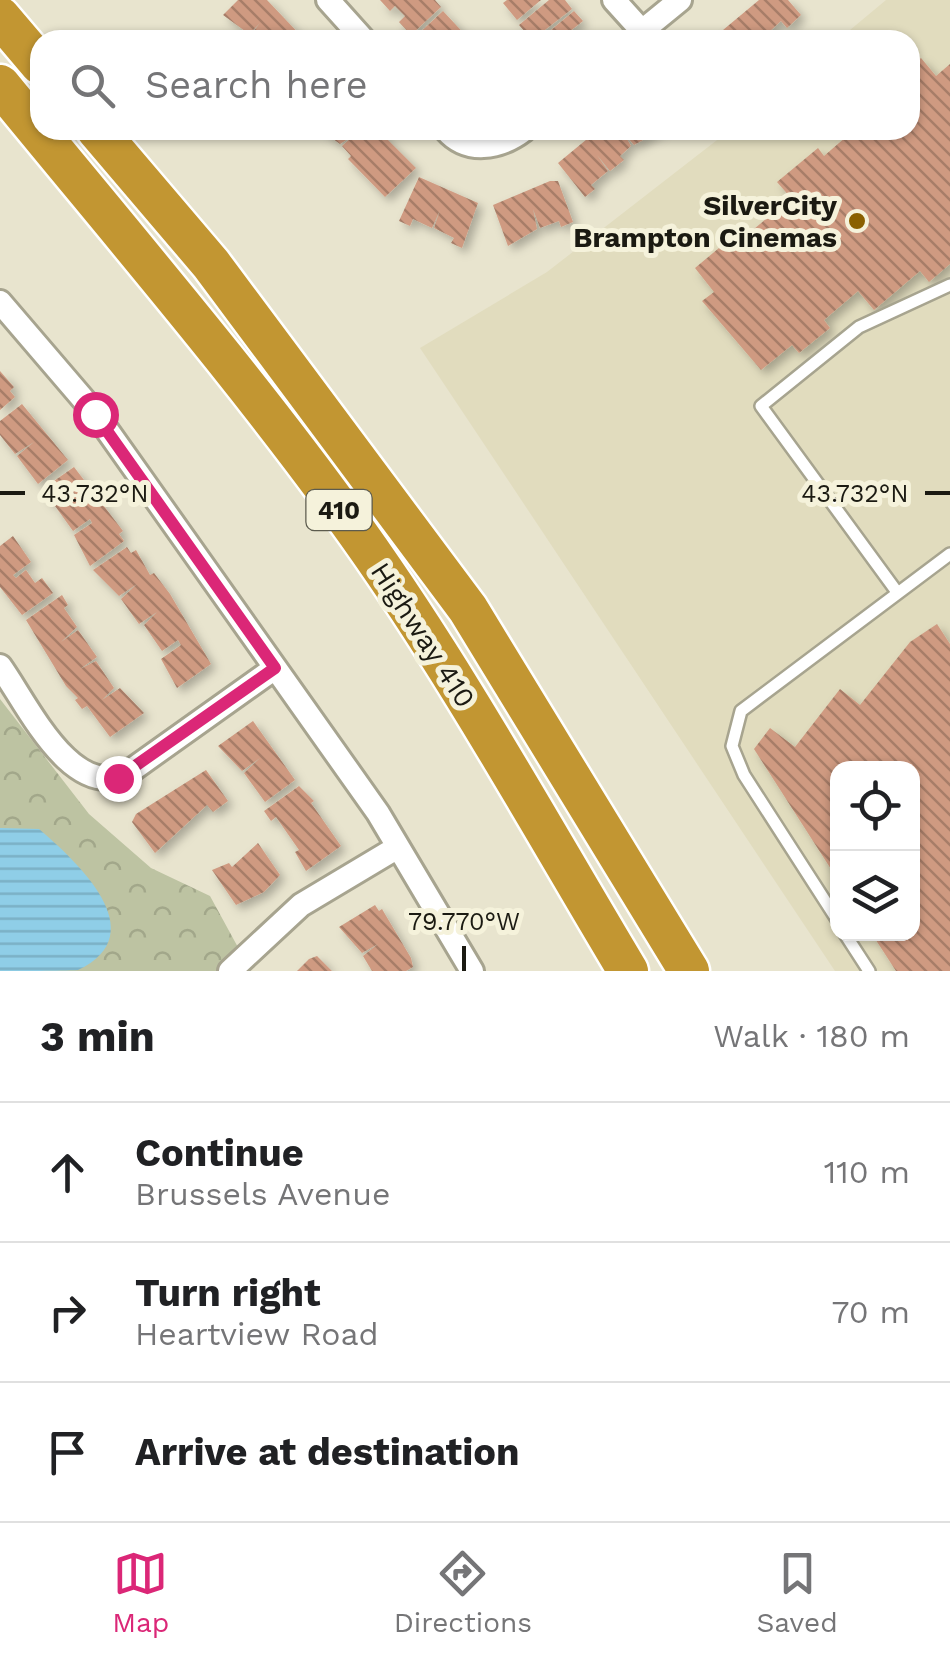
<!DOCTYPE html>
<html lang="en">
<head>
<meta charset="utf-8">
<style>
  body { margin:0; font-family:"Work Sans",sans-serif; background:#f2f2f2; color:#202124 }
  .controls { position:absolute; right:30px; bottom:30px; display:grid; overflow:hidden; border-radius:20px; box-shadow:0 2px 8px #0004 }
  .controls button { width:90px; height:90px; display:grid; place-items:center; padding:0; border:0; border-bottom:2px solid #e0e0e0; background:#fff; color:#202124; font:50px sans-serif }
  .stop { position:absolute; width:30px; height:30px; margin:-22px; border:8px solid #db2777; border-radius:50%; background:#fff }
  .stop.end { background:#db2777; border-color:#fff; box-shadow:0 2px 10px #0008 }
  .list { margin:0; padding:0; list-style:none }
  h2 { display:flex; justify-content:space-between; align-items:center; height:130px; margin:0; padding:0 40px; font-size:42px }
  h2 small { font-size:32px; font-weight:400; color:#757577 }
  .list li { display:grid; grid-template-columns:65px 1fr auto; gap:30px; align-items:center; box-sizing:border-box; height:140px; padding:0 40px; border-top:2px solid #e0e0e0 }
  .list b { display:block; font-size:38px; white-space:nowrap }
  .list p { margin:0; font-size:32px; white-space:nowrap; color:#757577 }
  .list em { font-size:32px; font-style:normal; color:#757577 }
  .icon { flex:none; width:55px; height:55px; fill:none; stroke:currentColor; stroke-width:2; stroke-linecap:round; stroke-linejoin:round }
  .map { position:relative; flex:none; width:950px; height:971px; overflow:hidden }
  .search { position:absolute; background:#fff; box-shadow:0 2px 8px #0004; left:30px; right:30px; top:30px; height:110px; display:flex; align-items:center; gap:25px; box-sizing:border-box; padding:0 35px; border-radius:30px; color:#757577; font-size:38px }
  .sheet { height:550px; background:#fff }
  nav { display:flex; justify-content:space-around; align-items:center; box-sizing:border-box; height:140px; border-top:2px solid #e0e0e0; background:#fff; font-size:28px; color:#757577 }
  nav a { display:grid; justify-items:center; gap:5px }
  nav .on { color:#db2777 }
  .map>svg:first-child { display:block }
  .built { fill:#e1dcbe; fill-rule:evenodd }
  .park { fill:url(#park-crowns) }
  .water { fill:url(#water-rules) }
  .building { fill:url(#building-back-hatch); filter:url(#shadow) }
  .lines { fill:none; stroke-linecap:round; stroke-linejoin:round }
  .lane-casing { stroke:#a7a48f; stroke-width:16 }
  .street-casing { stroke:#a7a48f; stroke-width:28 }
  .highway-casing { stroke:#fff; stroke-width:45 }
  .lane { stroke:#fff; stroke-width:11 }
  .street { stroke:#fff; stroke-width:22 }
  .highway { stroke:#c29632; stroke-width:40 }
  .route { stroke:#db2777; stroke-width:12 }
  .ticks { fill:none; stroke:#1b1a12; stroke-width:4 }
  .poi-dot { fill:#8a6001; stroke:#f5f2db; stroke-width:4 }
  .labels { text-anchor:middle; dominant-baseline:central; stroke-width:10; stroke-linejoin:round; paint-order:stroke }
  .shield { fill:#f5f2db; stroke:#5c5b4e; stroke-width:2.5 }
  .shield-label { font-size:25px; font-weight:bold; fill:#1b1a12 }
  .poi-label { font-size:28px; font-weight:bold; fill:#1b1a12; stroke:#f5f2db; text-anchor:end }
  .street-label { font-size:28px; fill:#1b1a12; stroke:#f5f2db }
  .ticks-label { font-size:25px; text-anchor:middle; fill:#1b1a12; stroke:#f5f2db; stroke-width:10; stroke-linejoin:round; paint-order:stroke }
</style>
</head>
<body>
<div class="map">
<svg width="950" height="971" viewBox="0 0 950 971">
  <defs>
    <pattern id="park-crowns" width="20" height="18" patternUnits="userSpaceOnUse" patternTransform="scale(2.5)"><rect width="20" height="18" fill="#bdc3a2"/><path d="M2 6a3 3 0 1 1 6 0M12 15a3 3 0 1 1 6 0" fill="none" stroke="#a2a78a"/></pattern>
    <pattern id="water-rules" width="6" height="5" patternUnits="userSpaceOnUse" patternTransform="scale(2.5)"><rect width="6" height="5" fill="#8fcee7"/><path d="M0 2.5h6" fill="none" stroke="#7bb0c5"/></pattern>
    <pattern id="building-back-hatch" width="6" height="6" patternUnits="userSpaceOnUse" patternTransform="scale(2.5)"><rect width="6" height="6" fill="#cf9a81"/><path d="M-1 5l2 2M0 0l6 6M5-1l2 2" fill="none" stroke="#a77d68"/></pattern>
    <filter id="shadow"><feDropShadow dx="5" dy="5" stdDeviation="5" flood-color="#0004"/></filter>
  </defs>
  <rect width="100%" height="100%" fill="#e8e4ce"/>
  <path class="built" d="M886,0H950V971H835L420,348L547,272L730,130H910V40H838ZM838,768H912V934H838Z"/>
  <path class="park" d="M0,699L89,814L151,868L210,896L240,951L221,971H0Z"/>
  <path class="water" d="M0,828L39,829C75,860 156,933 78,970C60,971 21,971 0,971Z"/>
  <path class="building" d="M238,0H267L305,40H252L249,37L260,23L249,34L223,15Z
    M380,0H435L441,7L411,35L399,22L405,16L395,6L390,11Z
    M507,0H541L517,20L503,3Z
    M549,0H565L572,9L532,40L519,25Z
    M759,0H788L801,15L787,28L781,21L769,32L773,40H711Z
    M443,11L470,40L414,38Z
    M574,11L583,21L569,32L576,40H539Z
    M921,58L936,76L950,64V264L929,282L920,271L874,310L858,291L824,320L830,328L799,353L792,345L761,370L702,301L714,292L695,268L725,243L730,249L791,198L777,182L818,148L824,156L854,130H910V67Z
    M321,130H378L416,168L385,197L348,159L351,156L342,146L354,135L340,144Z
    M598,130H661L634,145L623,132L631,146L620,156L624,160L610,171L597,155L608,171L591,185L595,189L585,197L558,163Z
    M419,177L478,203L462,248L451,243L454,238L434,228L440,210L432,228L413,219L410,226L399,221Z
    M550,181H558L573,222L561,227L559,221L540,228L533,209L537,229L508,246L493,205Z
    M0,371L14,387L10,391L15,397L0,410Z
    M22,404L68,460L38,484L17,456L34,442L15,454L0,435V421Z
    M74,467L123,531L119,534L124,541L90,566L74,535L92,523L90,519L73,531L55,506L72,494L70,490L51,504L41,490Z
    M13,536L31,562L13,575L16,578L26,570L35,583L42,578L53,593L22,615L0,587V546Z
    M127,547L131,553L136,550L150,575L154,573L170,594L211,664L177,688L161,659L181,645L178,640L162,651L144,625L157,612L139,624L121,599L137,584L119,596L93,570Z
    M62,595L68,605L64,608L77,627L61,642L78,630L97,657L80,669L96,661L114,688L102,700L120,688L144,713L110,737L87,706L82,709L75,700L78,698L66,686L26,620Z
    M937,624L950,644V971H896L872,934H912V768H838V880L754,749L770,728L795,747L840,689L860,705L910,642Z
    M253,721L295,780L265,802L244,773L260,758L242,771L218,746Z
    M206,770L228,801L213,812L207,805L155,853L132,822L136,814Z
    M299,786L314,801L311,803L341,846L306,871L295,852L299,850L276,817L271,821L264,811Z
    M258,843L280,875L264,892L236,905L212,870L229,863L232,867Z
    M375,905L379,911L382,909L411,958L413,967L406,971H372L363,956L378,944L362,953L339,927Z
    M317,956L332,971H297L309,959Z"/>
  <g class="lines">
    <g class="lane-casing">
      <path id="lane" d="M897,592L761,406L859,327L950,285
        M838,921L744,775L732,746L741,711L950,554
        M845,934L869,971"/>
    </g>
    <g class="street-casing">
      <path id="street" d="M328,0L364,40
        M614,0L642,31
        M631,40L680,0
        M446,130C467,154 499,149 524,130
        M0,302L95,413L378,813L472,971
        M0,666C28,705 72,803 129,772L275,668
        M230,971L301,905L398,847"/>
    </g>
    <g class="highway-casing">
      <path id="highway" d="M0,17L40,64
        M0,85C121,233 247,379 358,534C457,673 540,824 628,971
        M97,130L211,264L468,609L689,971"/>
    </g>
    <use href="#lane" class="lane"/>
    <use href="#street" class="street"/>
    <use href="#highway" class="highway"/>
  </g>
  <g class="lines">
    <path class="route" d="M95,414L275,668L118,778"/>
  </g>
  <path class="ticks" d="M0,493H25M925,493H950M464,946V971"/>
  <circle class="poi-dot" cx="857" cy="221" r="10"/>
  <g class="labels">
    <rect class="shield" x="306.5" y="490" width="65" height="40" rx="8"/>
    <g class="shield-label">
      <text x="339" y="510">410</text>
    </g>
    <g class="poi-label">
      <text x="837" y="205">SilverCity<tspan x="837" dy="32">Brampton Cinemas</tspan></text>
    </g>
    <g class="street-label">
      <text transform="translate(423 635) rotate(57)">Highway 410</text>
    </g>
  </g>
  <g class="ticks-label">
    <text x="95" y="502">43.732°N</text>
    <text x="855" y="502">43.732°N</text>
    <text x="464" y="930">79.770°W</text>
  </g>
</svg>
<div class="controls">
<button><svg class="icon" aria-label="locate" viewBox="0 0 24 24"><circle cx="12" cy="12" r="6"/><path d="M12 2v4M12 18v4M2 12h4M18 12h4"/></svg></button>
<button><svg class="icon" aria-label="layers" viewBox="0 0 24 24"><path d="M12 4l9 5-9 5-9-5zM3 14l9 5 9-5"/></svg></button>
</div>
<div class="stop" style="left:95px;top:414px"></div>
<div class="stop end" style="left:118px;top:778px"></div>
<div class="search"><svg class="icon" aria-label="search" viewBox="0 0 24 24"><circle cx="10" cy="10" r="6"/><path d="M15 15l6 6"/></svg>Search here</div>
</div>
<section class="sheet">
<h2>3 min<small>Walk · 180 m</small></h2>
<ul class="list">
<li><svg class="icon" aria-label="ahead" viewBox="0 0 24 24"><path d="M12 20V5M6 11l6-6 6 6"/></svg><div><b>Continue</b><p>Brussels Avenue</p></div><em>110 m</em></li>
<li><svg class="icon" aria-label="right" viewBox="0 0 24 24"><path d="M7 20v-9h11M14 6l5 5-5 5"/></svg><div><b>Turn right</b><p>Heartview Road</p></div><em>70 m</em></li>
<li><svg class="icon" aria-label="arrive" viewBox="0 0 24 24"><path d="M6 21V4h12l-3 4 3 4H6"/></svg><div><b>Arrive at destination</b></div></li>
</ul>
</section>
<nav>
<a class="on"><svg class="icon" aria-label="map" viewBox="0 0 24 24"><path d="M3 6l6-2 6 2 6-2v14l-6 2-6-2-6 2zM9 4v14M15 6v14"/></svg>Map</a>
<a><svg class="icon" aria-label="directions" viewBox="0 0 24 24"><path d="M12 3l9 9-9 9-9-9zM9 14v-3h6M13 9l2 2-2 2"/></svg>Directions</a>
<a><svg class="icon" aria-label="saved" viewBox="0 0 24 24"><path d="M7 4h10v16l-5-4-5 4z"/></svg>Saved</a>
</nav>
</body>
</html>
